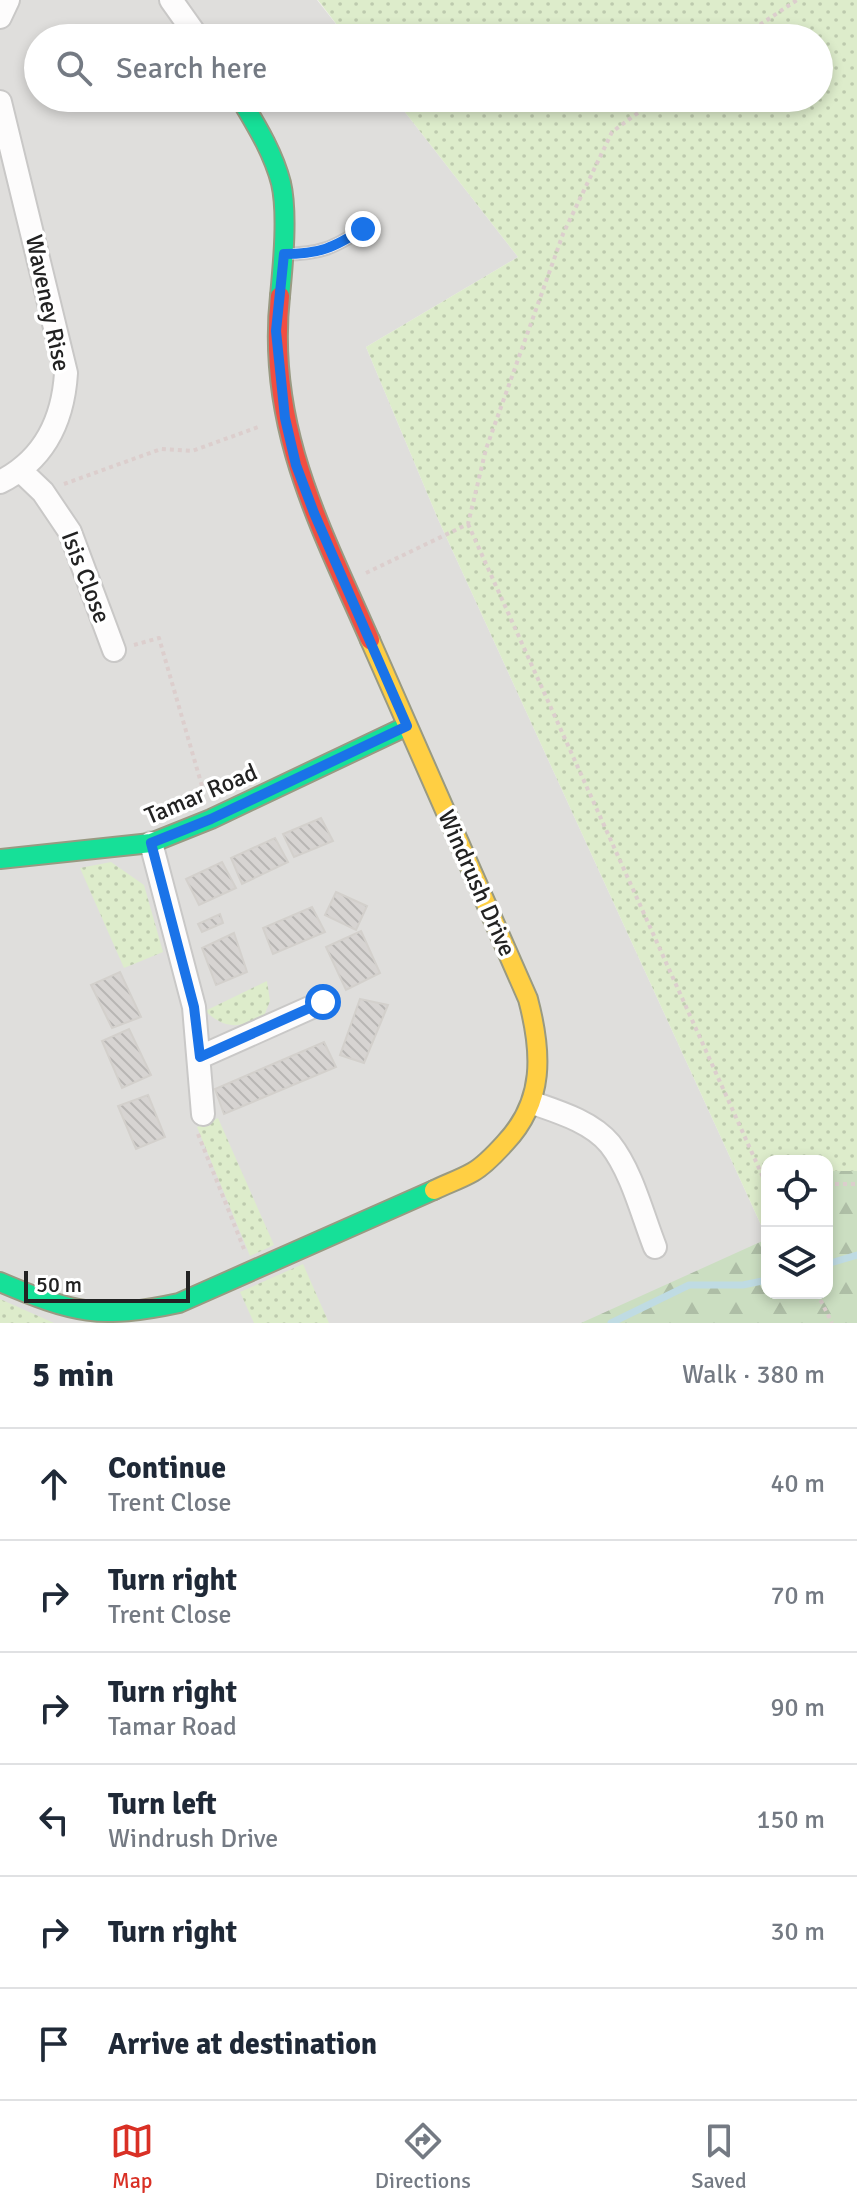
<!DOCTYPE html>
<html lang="en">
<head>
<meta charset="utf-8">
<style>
  body { margin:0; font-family:Signika,sans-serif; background:#f2f2f3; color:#1f2937 }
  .controls { position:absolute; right:24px; bottom:24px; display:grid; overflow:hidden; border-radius:16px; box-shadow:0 4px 12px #0003 }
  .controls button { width:72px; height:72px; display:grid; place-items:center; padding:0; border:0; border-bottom:2px solid #e0e1e3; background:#fff; color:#1f2937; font:40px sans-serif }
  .scale { position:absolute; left:24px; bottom:20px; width:166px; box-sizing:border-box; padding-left:8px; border:4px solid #222; border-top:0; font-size:22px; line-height:28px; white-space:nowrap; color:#222; -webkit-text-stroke:6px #fff; paint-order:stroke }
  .stop { position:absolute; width:24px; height:24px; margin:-18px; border:6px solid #1a73e8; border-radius:50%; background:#fff }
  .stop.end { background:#1a73e8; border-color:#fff; box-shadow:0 2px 8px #0008 }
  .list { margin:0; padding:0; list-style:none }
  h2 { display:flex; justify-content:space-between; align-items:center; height:104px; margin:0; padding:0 32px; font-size:34px }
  h2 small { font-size:26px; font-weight:400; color:#747a83 }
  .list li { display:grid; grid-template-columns:52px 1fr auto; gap:24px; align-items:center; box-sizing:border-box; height:112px; padding:0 32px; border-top:2px solid #e0e1e3 }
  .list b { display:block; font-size:30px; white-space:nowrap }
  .list p { margin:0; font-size:26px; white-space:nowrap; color:#747a83 }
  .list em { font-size:26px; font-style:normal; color:#747a83 }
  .icon { flex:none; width:44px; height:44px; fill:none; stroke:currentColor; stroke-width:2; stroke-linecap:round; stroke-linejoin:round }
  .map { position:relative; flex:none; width:857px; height:1323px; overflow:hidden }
  .search { position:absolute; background:#fff; box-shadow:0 4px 12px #0003; left:24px; right:24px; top:24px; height:88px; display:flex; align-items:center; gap:20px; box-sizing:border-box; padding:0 28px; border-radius:44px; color:#747a83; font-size:30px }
  .sheet { height:776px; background:#fff }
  nav { display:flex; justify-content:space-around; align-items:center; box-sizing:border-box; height:112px; border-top:2px solid #e0e1e3; background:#fff; font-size:22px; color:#747a83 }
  nav a { display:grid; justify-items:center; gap:4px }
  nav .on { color:#d93025 }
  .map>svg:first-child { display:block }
  .residential { fill:#dfdedc }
  .grass { fill:url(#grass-dots) }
  .forest { fill:url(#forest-firs) }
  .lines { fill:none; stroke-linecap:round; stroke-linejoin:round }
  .stream { stroke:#bfdbe3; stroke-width:7 }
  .building { fill:url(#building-back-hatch); stroke:#d3d0cc; stroke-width:2 }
  .lane-casing { stroke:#c9c8c7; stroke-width:15 }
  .street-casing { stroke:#c9c8c7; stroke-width:26 }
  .fast-casing { stroke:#999a82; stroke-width:22 }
  .slow-casing { stroke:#999a82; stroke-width:22 }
  .jam-casing { stroke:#999a82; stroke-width:22 }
  .path { stroke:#dccecd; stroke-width:4; stroke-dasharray:4 4; stroke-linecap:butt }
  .lane { stroke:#fdfcfc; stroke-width:11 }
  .street { stroke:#fdfcfc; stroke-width:22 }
  .fast { stroke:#16e098; stroke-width:18 }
  .slow { stroke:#ffcf43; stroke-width:18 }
  .jam { stroke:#f24e42; stroke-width:18 }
  .route { stroke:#1a73e8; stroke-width:10 }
  .labels { text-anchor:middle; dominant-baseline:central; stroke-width:7; stroke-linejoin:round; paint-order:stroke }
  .street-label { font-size:24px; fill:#222; stroke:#fff }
</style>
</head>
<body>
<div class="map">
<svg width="857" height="1323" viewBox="0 0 857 1323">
  <defs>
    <pattern id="grass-dots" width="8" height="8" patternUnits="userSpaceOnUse" patternTransform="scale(2)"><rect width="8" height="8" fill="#ddeccb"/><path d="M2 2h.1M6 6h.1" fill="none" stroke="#bdcaae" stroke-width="1.8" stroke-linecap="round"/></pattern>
    <pattern id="forest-firs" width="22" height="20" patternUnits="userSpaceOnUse" patternTransform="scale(2)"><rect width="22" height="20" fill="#cbdec1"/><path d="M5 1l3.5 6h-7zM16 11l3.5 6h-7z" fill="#aebea6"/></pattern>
    <pattern id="building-back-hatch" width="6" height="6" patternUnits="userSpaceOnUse" patternTransform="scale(2)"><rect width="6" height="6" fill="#d7d4d2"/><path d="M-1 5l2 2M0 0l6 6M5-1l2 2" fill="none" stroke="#b8b6b4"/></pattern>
  </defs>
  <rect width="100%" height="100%" fill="#f0eeeb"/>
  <path class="residential" d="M0,0H317L347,38H38V98H394L518,257L366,347L438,519L767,1238V1293L790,1323H0Z"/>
  <path class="grass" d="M318,0H857V1176L827,1173V1161H767V1238L438,519L366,347L518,257L394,98H819V38H347Z
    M111,862L144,885L163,952L124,968L80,868Z
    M267,981L270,1001L264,1016C240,1028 226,1030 205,1011Z
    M218,1118L274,1245L250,1256L197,1127Z
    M303,1264L329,1323H254L240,1292Z
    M0,1299L54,1323H0Z"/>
  <path class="forest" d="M827,1171H857V1323H581L767,1239V1293H827Z"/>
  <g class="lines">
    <path class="stream" d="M827,1264L857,1255
      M611,1323L689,1285H743L767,1280"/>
  </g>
  <path class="building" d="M321,818L333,841L294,857L283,834Z
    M275,838L288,862L242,884L231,858Z
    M222,862L236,888L199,905L186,879Z
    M336,892L367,906L356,930L325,915Z
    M312,907L325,932L273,954L263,928Z
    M220,914L223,923L202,932L198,924Z
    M361,931L380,973L346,990L326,947Z
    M234,933L247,972L216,985L202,948Z
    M120,972L141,1017L112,1028L91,985Z
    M360,999L388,1005L364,1063L340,1055Z
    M129,1029L151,1075L122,1088L102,1041Z
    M324,1042L336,1067L224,1114L215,1089Z
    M148,1095L165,1137L136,1149L118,1106Z"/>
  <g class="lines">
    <g class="lane-casing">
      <path id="lane" d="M285,254C320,254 333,248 363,229"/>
    </g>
    <g class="street-casing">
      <path id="street" d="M171,0L198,38
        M0,17L8,0
        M0,102L66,373C63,421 44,460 0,482
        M21,471L43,492L70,532L114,650
        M151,843L194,1007L203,1114
        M200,1057L323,1002
        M533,1103C559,1112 592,1122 610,1144C632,1172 642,1214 655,1247"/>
    </g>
    <g class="fast-casing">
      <path id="fast" d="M240,98C256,125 273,152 281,183C288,213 283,264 280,296
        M0,859L151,843L211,819L407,726
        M0,1282C73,1313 100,1320 179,1303L434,1190"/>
    </g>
    <g class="slow-casing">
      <path id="slow" d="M370,640L528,999C542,1052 545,1101 505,1143C496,1153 485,1165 473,1172C461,1179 446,1184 434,1190"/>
    </g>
    <g class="jam-casing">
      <path id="jam" d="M280,296C266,426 320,526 370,640"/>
    </g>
    <path class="path" d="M740,38L797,0
      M64,484L161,449L192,451L261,426
      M468,524L767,1186
      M366,573L468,524L486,449L563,234L612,132L658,98
      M134,645L159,638L204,793
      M198,1134L244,1249
      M827,1184H857
      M817,1293L832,1323"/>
    <use href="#lane" class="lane"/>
    <use href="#street" class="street"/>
    <use href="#fast" class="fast"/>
    <use href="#slow" class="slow"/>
    <use href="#jam" class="jam"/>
  </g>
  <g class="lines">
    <path class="route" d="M323,1002L200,1057L194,1007L151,843L211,819L407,726L314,513L296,465L285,418L276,331L284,254C320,254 333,248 363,229"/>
  </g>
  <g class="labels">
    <g class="street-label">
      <text transform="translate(48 303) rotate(78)">Waveney Rise</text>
      <text transform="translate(86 577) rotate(69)">Isis Close</text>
      <text transform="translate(201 794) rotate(-23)">Tamar Road</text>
      <text transform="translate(477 883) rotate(66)">Windrush Drive</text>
    </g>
  </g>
</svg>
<div class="controls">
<button><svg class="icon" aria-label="locate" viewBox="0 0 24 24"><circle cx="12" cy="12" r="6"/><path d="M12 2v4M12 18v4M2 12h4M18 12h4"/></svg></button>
<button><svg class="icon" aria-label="layers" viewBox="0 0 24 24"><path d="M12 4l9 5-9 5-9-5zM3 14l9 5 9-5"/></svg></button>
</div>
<div class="scale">50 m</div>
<div class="stop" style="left:323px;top:1002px"></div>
<div class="stop end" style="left:363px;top:229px"></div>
<div class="search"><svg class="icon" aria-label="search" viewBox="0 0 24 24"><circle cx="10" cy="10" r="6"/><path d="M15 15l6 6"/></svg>Search here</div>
</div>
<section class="sheet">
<h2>5 min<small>Walk · 380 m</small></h2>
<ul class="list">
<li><svg class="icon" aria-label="ahead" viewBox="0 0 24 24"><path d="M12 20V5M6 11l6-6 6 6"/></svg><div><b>Continue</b><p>Trent Close</p></div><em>40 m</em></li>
<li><svg class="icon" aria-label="right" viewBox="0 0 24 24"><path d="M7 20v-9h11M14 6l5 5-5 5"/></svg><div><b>Turn right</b><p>Trent Close</p></div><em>70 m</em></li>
<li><svg class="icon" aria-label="right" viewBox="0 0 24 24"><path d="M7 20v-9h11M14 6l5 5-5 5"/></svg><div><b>Turn right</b><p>Tamar Road</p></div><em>90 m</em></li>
<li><svg class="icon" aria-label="left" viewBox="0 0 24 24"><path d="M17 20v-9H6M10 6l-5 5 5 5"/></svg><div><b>Turn left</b><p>Windrush Drive</p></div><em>150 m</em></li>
<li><svg class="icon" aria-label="right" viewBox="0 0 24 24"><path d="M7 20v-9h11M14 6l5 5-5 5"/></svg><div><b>Turn right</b></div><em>30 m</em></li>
<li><svg class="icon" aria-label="arrive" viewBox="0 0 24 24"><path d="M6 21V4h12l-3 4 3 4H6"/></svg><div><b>Arrive at destination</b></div></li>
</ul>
</section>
<nav>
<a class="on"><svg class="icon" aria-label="map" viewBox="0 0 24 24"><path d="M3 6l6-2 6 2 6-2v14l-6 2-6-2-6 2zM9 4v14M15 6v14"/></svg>Map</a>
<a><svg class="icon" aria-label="directions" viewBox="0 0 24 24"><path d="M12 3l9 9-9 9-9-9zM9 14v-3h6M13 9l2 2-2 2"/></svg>Directions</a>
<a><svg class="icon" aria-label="saved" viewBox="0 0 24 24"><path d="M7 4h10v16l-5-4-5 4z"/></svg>Saved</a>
</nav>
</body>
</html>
